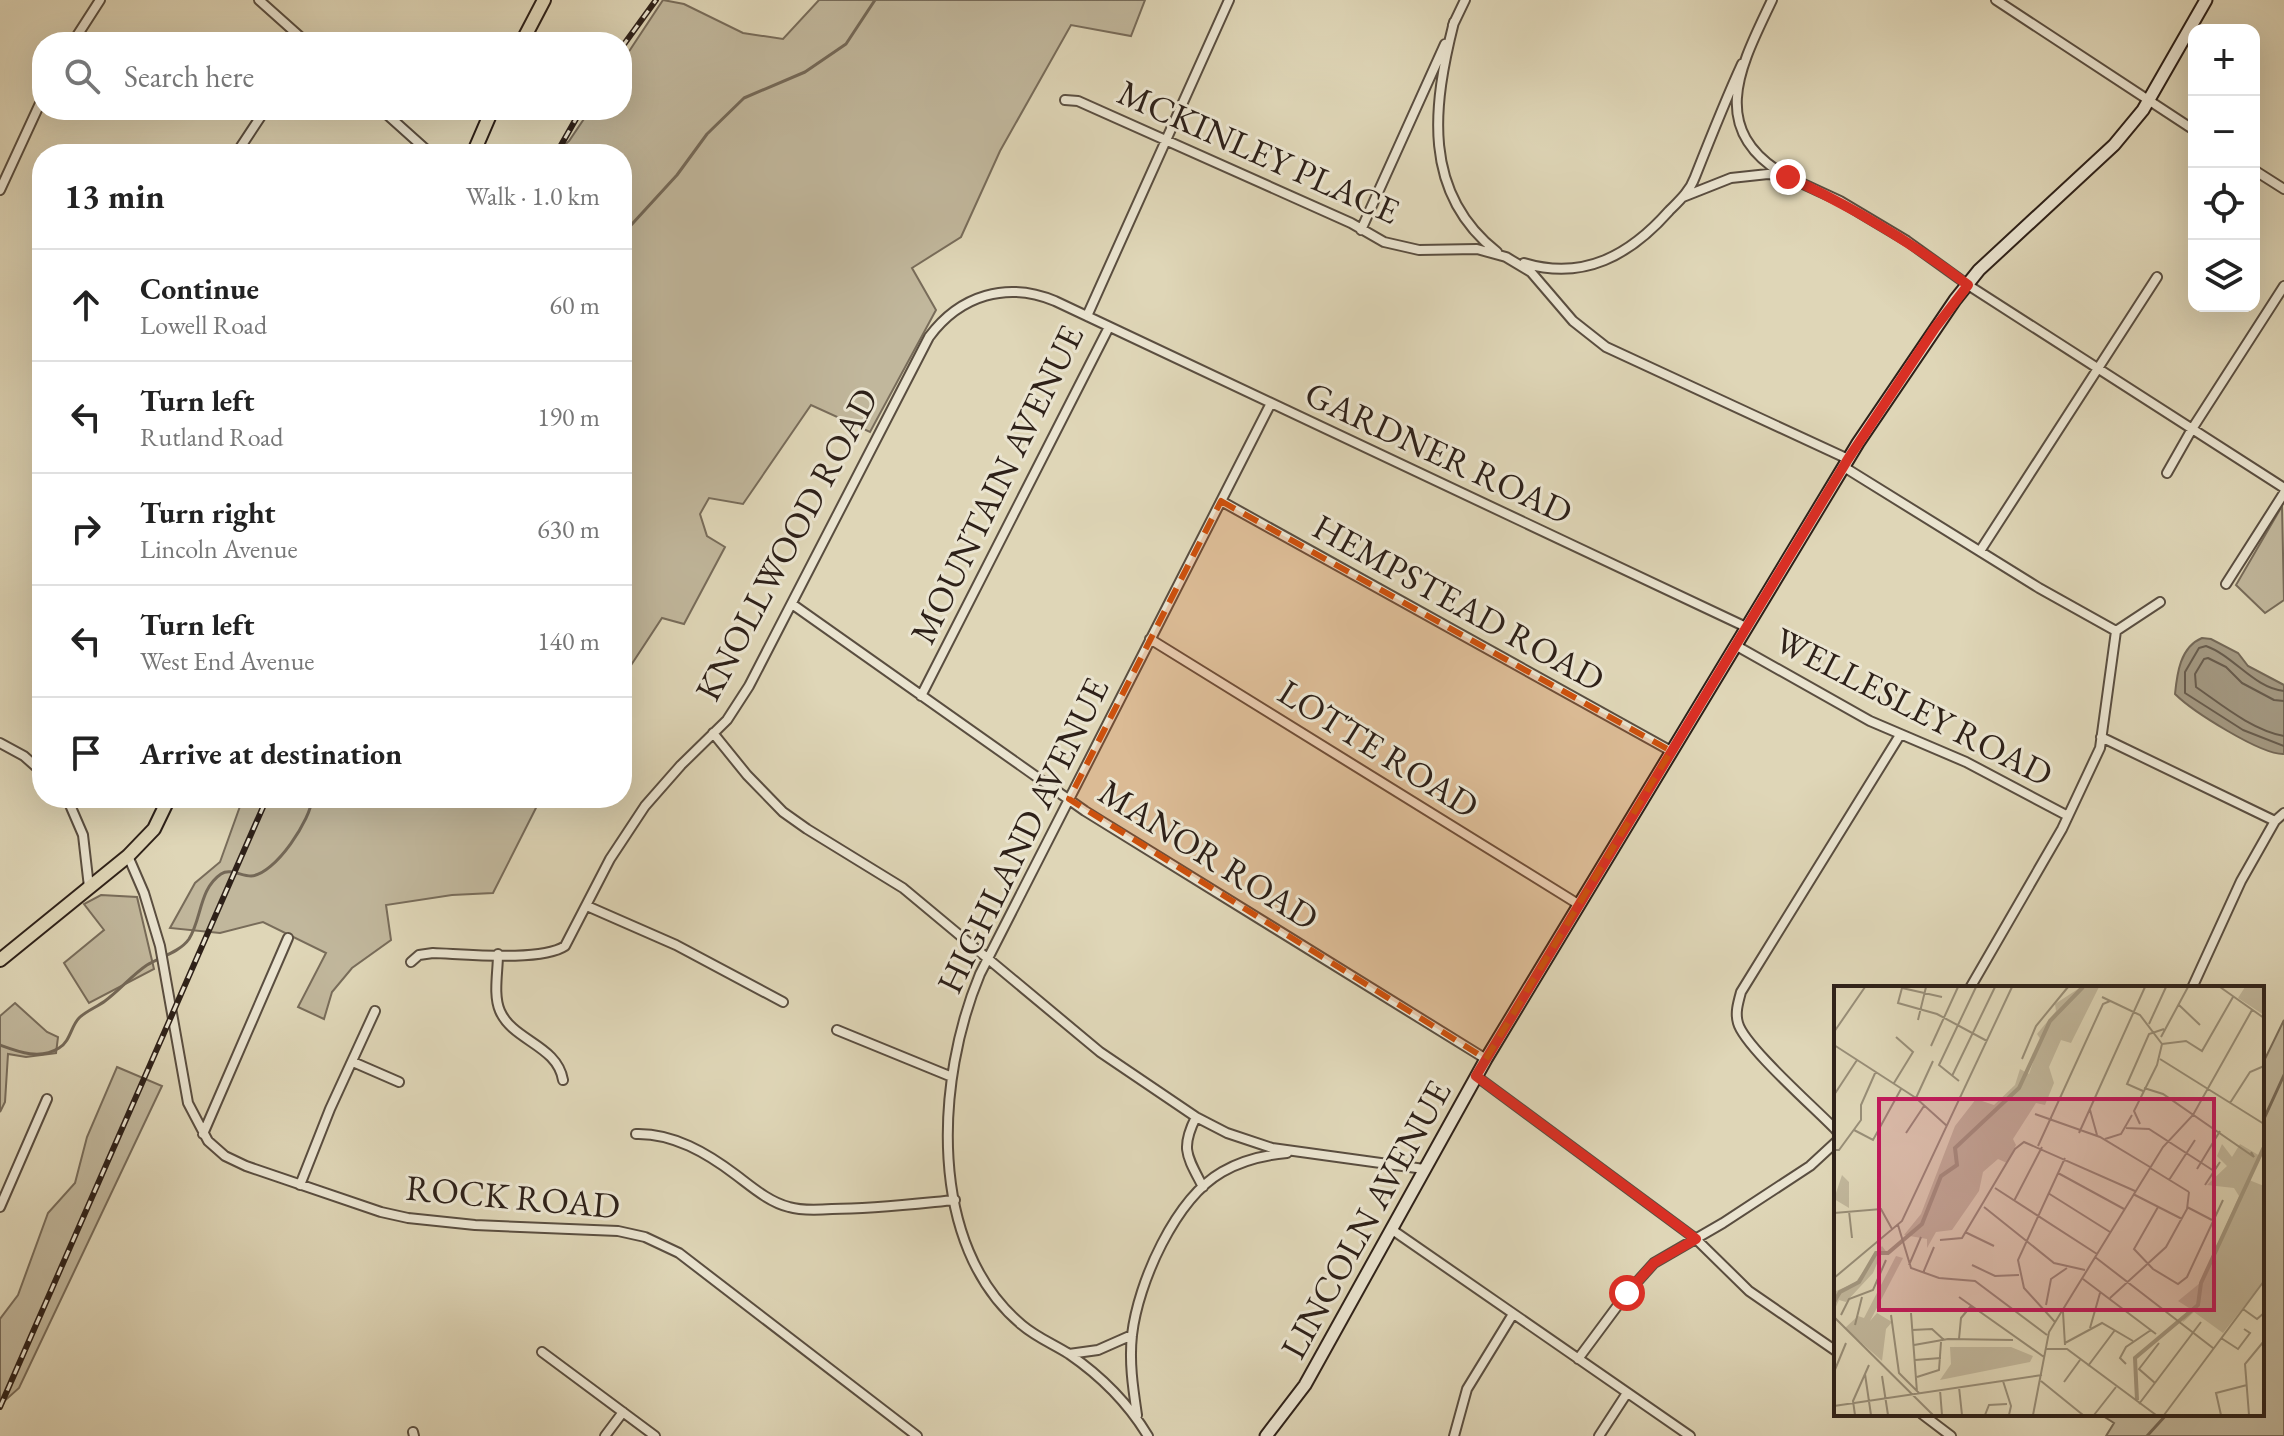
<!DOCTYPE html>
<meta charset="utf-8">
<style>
body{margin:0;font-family:"EB Garamond",serif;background:#f6f6f6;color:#222}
.controls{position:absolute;right:24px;top:24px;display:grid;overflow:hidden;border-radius:16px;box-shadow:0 8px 32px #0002}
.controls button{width:72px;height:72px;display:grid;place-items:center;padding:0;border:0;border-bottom:2px solid #e0e0e0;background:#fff;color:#222;font:40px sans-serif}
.stop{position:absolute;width:24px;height:24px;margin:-18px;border:6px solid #d93025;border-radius:50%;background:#fff}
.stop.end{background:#d93025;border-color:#fff;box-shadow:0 2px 8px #0008}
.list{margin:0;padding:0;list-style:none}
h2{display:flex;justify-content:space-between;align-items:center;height:104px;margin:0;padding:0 32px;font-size:34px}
h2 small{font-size:26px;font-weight:400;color:#767676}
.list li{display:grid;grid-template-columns:52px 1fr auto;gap:24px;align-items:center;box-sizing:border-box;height:112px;padding:0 32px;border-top:2px solid #e0e0e0}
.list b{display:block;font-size:30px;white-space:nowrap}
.list p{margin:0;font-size:26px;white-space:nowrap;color:#767676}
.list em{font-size:26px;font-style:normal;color:#767676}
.icon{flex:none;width:44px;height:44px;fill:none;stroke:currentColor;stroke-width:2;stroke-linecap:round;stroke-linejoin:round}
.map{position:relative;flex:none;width:2284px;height:1436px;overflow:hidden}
.search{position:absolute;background:#fff;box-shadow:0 8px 32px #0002;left:32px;top:32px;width:600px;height:88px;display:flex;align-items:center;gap:20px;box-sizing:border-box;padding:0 28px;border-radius:32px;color:#767676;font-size:30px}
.panel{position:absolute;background:#fff;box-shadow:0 8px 32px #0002;left:32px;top:144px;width:600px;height:664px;border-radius:32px}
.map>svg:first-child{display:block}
.green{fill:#c1b79c;stroke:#786c5a;stroke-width:2}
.water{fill:#a39881;stroke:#746857;stroke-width:2}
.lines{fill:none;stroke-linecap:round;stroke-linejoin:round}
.shore{stroke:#685c4d;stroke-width:2}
.stream{stroke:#746857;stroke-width:3}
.minor-casing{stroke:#5a4e40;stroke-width:12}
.secondary-casing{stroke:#2e2119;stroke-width:15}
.primary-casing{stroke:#2e2119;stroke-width:16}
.minor{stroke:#eae4d0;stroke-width:8}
.secondary{stroke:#eae4d0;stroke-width:11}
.primary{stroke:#dfd6b7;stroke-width:12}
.rail-casing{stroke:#2e2119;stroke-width:6}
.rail{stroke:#eae4d0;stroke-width:3;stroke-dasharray:9;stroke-linecap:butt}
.route{stroke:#d93025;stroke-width:10}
.marked{fill:#cc510e;fill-opacity:0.2;stroke:#cc510e;stroke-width:6;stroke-dasharray:16 10;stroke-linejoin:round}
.labels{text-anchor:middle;stroke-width:6;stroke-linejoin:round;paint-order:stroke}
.street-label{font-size:36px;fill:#2e2119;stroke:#eae4d0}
.inset-river{fill:none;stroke:#a39881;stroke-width:4}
.inset-road{fill:none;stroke:#988e78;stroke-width:2}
.view{fill:#c2185b;fill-opacity:0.15;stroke:#c2185b;stroke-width:4}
.inset-edge{fill:none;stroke:#2e2119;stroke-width:4}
</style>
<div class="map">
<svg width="2284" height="1436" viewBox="0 0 2284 1436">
<rect width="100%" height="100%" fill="#dfd6b7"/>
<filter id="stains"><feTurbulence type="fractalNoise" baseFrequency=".0025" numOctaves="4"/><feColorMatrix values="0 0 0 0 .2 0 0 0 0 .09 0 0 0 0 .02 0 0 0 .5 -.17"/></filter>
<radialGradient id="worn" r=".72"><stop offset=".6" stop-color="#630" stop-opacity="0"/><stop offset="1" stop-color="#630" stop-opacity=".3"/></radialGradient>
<path class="green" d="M663 0 684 4 743 33 783 39 819 0H1145L1131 36 1071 25 1000 151 961 237 912 268 936 310 870 432 811 405 743 504 709 498 700 514 707 536 725 547 684 624 662 618 622 679V154H554L569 141 590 110H622V62Z
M2282 506 2284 600 2265 613 2236 585Z
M243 798H541L493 893 452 895 386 905 391 940 352 968 332 992 324 1019 298 1007 326 953 263 922 220 933 170 928 195 883 220 862Z
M101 895 137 897 154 969 89 1003 64 963 104 930 84 904Z
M15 1003 47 1032 58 1037 56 1053 26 1057 8 1054 5 1102 0 1112V1016Z
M2284 1020V1436H2106L2114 1423 2100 1414H2262V1065Z
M117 1067 162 1086 19 1388 0 1405V1319L18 1295 48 1213 75 1183 87 1137Z"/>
<path class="water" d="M2202 638 2211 639 2238 653 2248 666 2284 685V754C2261 755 2192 711 2175 694 2177 674 2180 647 2202 638Z"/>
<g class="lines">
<path class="shore" d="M2284 691C2254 688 2234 656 2206 646L2199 648 2185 672V693L2243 730 2284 746
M2284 701 2274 700 2242 683 2226 667 2208 658 2204 659 2195 674 2196 687C2222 705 2252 730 2284 736"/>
<path class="stream" d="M622 235 677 175 707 134 744 98 805 72 846 44 875 0
M0 1045C19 1052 40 1060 59 1048 70 1042 71 1026 79 1018 86 1011 97 1007 105 1001 120 990 132 975 147 965 160 957 180 952 189 939 202 918 199 889 221 874 230 868 241 876 251 876 275 875 312 818 312 798
M2262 1123 2284 1075
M2147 1436 2167 1414"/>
<defs>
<path id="minor" d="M259 0 306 42
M1772 0C1743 62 1705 127 1783 174
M1996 0 2194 130
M1454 22C1433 105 1421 192 1497 252
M1453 25 1465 0
M73 42 100 0
M1065 100 1078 101 1351 223 1384 242 1419 250 1477 249 1506 257 1531 272 1573 321 1606 347 1848 459
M382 110 431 154
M236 154 265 110
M2254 170 2284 189
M0 190 42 99
M1683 197 1731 178 1768 174 1788 177 1840 201 1907 241 1968 285 2284 488
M1361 230 1445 44
M1524 263C1584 281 1630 255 1669 211 1679 201 1690 191 1695 177 1710 139 1725 101 1742 64
M1087 316 1229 0
M1844 467 2039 588 2116 631
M2167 473 2192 429 2284 286
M1221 501 1671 751
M1980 551 2157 277
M2226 584 2284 493
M792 604 1085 811 1486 1059
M2116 631 2160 602
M1150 639 1578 904
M1735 645 1870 721 1966 762 2068 816
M921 696 1109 327
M713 733 747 775 783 812 807 829 903 888 1100 1052 1196 1117 1227 1133 1272 1148 1424 1169
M2101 737 2275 821
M0 743 24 756 42 772
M67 798 83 835 89 887
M128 856 144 893 160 946 188 1103 208 1141 225 1156 246 1166 381 1212 408 1218 475 1225 618 1231 645 1237 679 1253 917 1436
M587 906 676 945 783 1002
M498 954C498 972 493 995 500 1011 513 1041 557 1045 563 1080
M411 962 419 955 433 953C464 954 541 962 565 946L610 859 645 806 681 765 727 720 749 686 929 337C960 295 1007 281 1055 301L1746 627
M1970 988 2062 829 2100 748 2116 631
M2192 988 2241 881 2275 821 2284 813
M837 1030 952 1077
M353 1062 399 1082
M1476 1076 1696 1239 1749 1291 1836 1351
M1196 1117C1180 1149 1187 1156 1203 1187
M1836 1130C1816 1109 1744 1046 1738 1023 1735 1013 1738 1003 1741 992L1900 735
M203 1134 288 938
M636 1134C673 1133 707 1153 736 1175 752 1187 769 1202 789 1207 802 1211 818 1210 832 1209 873 1209 914 1204 955 1200
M300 1185 330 1109 375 1011
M0 1207 47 1099
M1391 1229 1690 1436
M542 1352 655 1436
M1069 1354 1098 1350 1132 1335
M1578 1359 1627 1293 1654 1263 1723 1223 1810 1166 1836 1142
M1922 1414 1951 1436
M1137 1415C1133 1388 1129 1362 1132 1335 1138 1283 1175 1199 1222 1172 1241 1161 1265 1155 1287 1153
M413 1432 414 1436
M605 1436 623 1412
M1148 1436C1128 1403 1101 1376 1069 1354 1053 1344 1036 1337 1022 1325 926 1245 936 1079 980 974L1271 403
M1454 1436 1467 1389 1513 1314
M1599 1436 1627 1393"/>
<path id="secondary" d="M1266 1436 1305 1385 1486 1059 1858 443 1955 300 1979 270 2114 145 2143 110 2206 0"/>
<path id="primary" d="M522 42 544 0
M473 154 492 110
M0 960 128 856 154 829 169 798"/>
</defs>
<use href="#minor" class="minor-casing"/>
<use href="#secondary" class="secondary-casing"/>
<use href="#primary" class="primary-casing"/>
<use href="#minor" class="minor"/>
<use href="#secondary" class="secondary"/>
<use href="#primary" class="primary"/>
<defs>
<path id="rail" d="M622 47 656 0
M556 154 581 110
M0 1407 267 798"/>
</defs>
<use href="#rail" class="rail-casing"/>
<use href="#rail" class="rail"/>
</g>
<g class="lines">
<path class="route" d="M1627 1293 1654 1263 1696 1239 1476 1076 1848 459 1935 328 1968 285C1911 242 1853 207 1788 177"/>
</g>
<path class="marked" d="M1221 501 1671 751 1486 1059 1069 799Z"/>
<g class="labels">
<g class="street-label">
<text transform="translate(1259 151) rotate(24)" y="13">MCKINLEY PLACE</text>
<text transform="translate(1439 452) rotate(25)" y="13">GARDNER ROAD</text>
<text transform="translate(996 484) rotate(-64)" y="13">MOUNTAIN AVENUE</text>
<text transform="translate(786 544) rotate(-62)" y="13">KNOLLWOOD ROAD</text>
<text transform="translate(1459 602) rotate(29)" y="13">HEMPSTEAD ROAD</text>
<text transform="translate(1914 706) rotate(27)" y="13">WELLESLEY ROAD</text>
<text transform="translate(1379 748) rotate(32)" y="13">LOTTE ROAD</text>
<text transform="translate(1022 835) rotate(-64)" y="13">HIGHLAND AVENUE</text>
<text transform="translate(1209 854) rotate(32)" y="13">MANOR ROAD</text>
<text transform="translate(513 1196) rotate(5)" y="13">ROCK ROAD</text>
<text transform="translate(1365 1219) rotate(-61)" y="13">LINCOLN AVENUE</text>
</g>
</g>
<g transform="translate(1834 986)">
<rect width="430" height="430" fill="#dfd6b7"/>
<path d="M247 1H265L237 57 227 54 215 81 220 97 211 119 202 117 179 153 182 159 173 177 164 173 149 186 145 205 118 244 102 246 93 262V253L70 249 87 228 121 140 142 113 160 119 181 99 186 83 195 88 207 54 203 48 222 25 221 18ZM411 1H430V29L404 12ZM388 158 398 171 406 158 426 170 415 194 430 200V295L389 347 360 326 348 337 355 322 344 315 366 297 405 210 400 202 373 199 393 180 383 170ZM8 189 15 196V222L0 213ZM48 260 54 268H47L39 287 12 316 5 314 0 325 2 305 21 297ZM62 270 69 272 36 335 43 327 58 336 52 343 48 375 84 407 11 342 24 330 30 332ZM116 361H177L199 370 196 376 106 394 117 378Z" fill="#c1b79c"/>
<path class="inset-river" d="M0 316 6 306 25 296 42 267H54L88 238 107 190 123 179 121 162 185 102 216 35 249 1M303 414 301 372 364 319 367 297 430 161"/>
<path class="inset-road" d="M386 1 430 32M108 11 68 2 64 17 103 28 153 55M268 11 306 29 328 58M345 19 366 39M84 34 92 1M315 38 332 1M0 46 31 1M327 51 354 1M328 58 352 55 368 65 399 11M0 59 82 112 113 140M97 60 124 1M188 73 202 40 234 1M326 73 430 138M118 90 161 1M125 95 105 79 142 1M60 97 79 66 62 51M310 102 329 108 420 171 417 166M309 105 293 98 315 48 330 43M0 109 23 74M82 112 99 75M396 117 416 86 430 80M256 124 263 149M201 128 266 151 316 181M306 138 300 125 323 79 328 58M292 142 315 143 380 185M20 144 39 154 67 103M72 147 90 120M245 147 311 1M271 153 287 148 298 129M204 160 269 18 276 15M0 164H5L27 134V119L42 85M316 182 355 206M363 183 386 145M224 187 290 223M335 194 361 154M371 199 386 176M161 202 263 268M214 207 276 246M299 208 348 233M180 215 208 161M150 221 220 277 251 284M324 221 300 263 319 283 344 298 353 291 389 214M353 221 378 234M15 225 18 252M0 227 47 223 58 243M64 239 77 282 105 292 141 295 213 349M131 246 160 260M106 254 128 252 181 163 190 156 301 205M261 271 379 362M75 279 87 251M138 279 161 290 185 289M89 287 100 261M0 292 68 235 178 1M249 293 322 348M125 311 210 371M276 312 332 261 353 223 355 206M212 319 217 293 233 282M409 323 423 333 430 327M229 326 231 359M77 327 83 406M7 329 15 313 39 304 52 274M57 329 65 387 85 407M0 331 99 429M221 336 190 302 184 274 231 172M21 339 28 311M256 342 266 307M78 344 98 343 110 354M387 352 404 363 416 347 410 343M125 353 127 332 137 320M231 357 268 337 299 355M80 359 114 353 179 354M211 363H233L322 429M81 374 107 372M292 378 286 372 292 361 317 344M254 380 281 344M0 386 12 357M31 388 37 429M48 390 54 429M83 391 105 384 107 356M169 395 177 420 175 429M207 395 249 429M230 396 246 374M321 397 305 383 325 357M125 401 128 429M106 404 108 429M305 418 367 336M0 420 208 389M21 429 19 415 35 379M151 429 155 419 173 418M199 429 215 346 329 161 359 129 418 24M260 429 282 401M330 429 430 295M387 429 382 407 413 399M415 429 411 378 430 355"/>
<path class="view" d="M45 113H380V324H45Z"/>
<rect width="430" height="430" class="inset-edge"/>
</g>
<rect width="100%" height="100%" filter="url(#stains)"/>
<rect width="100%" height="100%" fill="url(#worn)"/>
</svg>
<div class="controls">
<button>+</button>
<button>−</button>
<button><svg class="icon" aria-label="locate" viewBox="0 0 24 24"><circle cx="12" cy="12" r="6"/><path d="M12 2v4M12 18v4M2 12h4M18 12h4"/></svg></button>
<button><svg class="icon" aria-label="layers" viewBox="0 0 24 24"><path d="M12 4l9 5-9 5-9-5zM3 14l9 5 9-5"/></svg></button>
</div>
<div class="stop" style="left:1627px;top:1293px"></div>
<div class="stop end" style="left:1788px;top:177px"></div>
<div class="search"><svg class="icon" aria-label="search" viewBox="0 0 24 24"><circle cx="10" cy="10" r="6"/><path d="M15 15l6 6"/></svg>Search here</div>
<section class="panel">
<h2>13 min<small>Walk · 1.0 km</small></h2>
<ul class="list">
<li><svg class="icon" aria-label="ahead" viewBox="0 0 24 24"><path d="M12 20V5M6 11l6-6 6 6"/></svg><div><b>Continue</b><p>Lowell Road</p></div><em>60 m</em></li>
<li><svg class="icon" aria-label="left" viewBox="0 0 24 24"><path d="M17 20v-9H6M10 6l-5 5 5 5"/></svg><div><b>Turn left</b><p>Rutland Road</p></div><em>190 m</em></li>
<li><svg class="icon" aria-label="right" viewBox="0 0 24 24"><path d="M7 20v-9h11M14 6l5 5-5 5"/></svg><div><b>Turn right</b><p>Lincoln Avenue</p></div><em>630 m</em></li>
<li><svg class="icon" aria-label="left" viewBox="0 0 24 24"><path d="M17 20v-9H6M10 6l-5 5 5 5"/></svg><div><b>Turn left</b><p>West End Avenue</p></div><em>140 m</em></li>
<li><svg class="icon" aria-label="arrive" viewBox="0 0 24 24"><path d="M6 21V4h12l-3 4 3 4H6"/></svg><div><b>Arrive at destination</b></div></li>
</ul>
</section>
</div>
